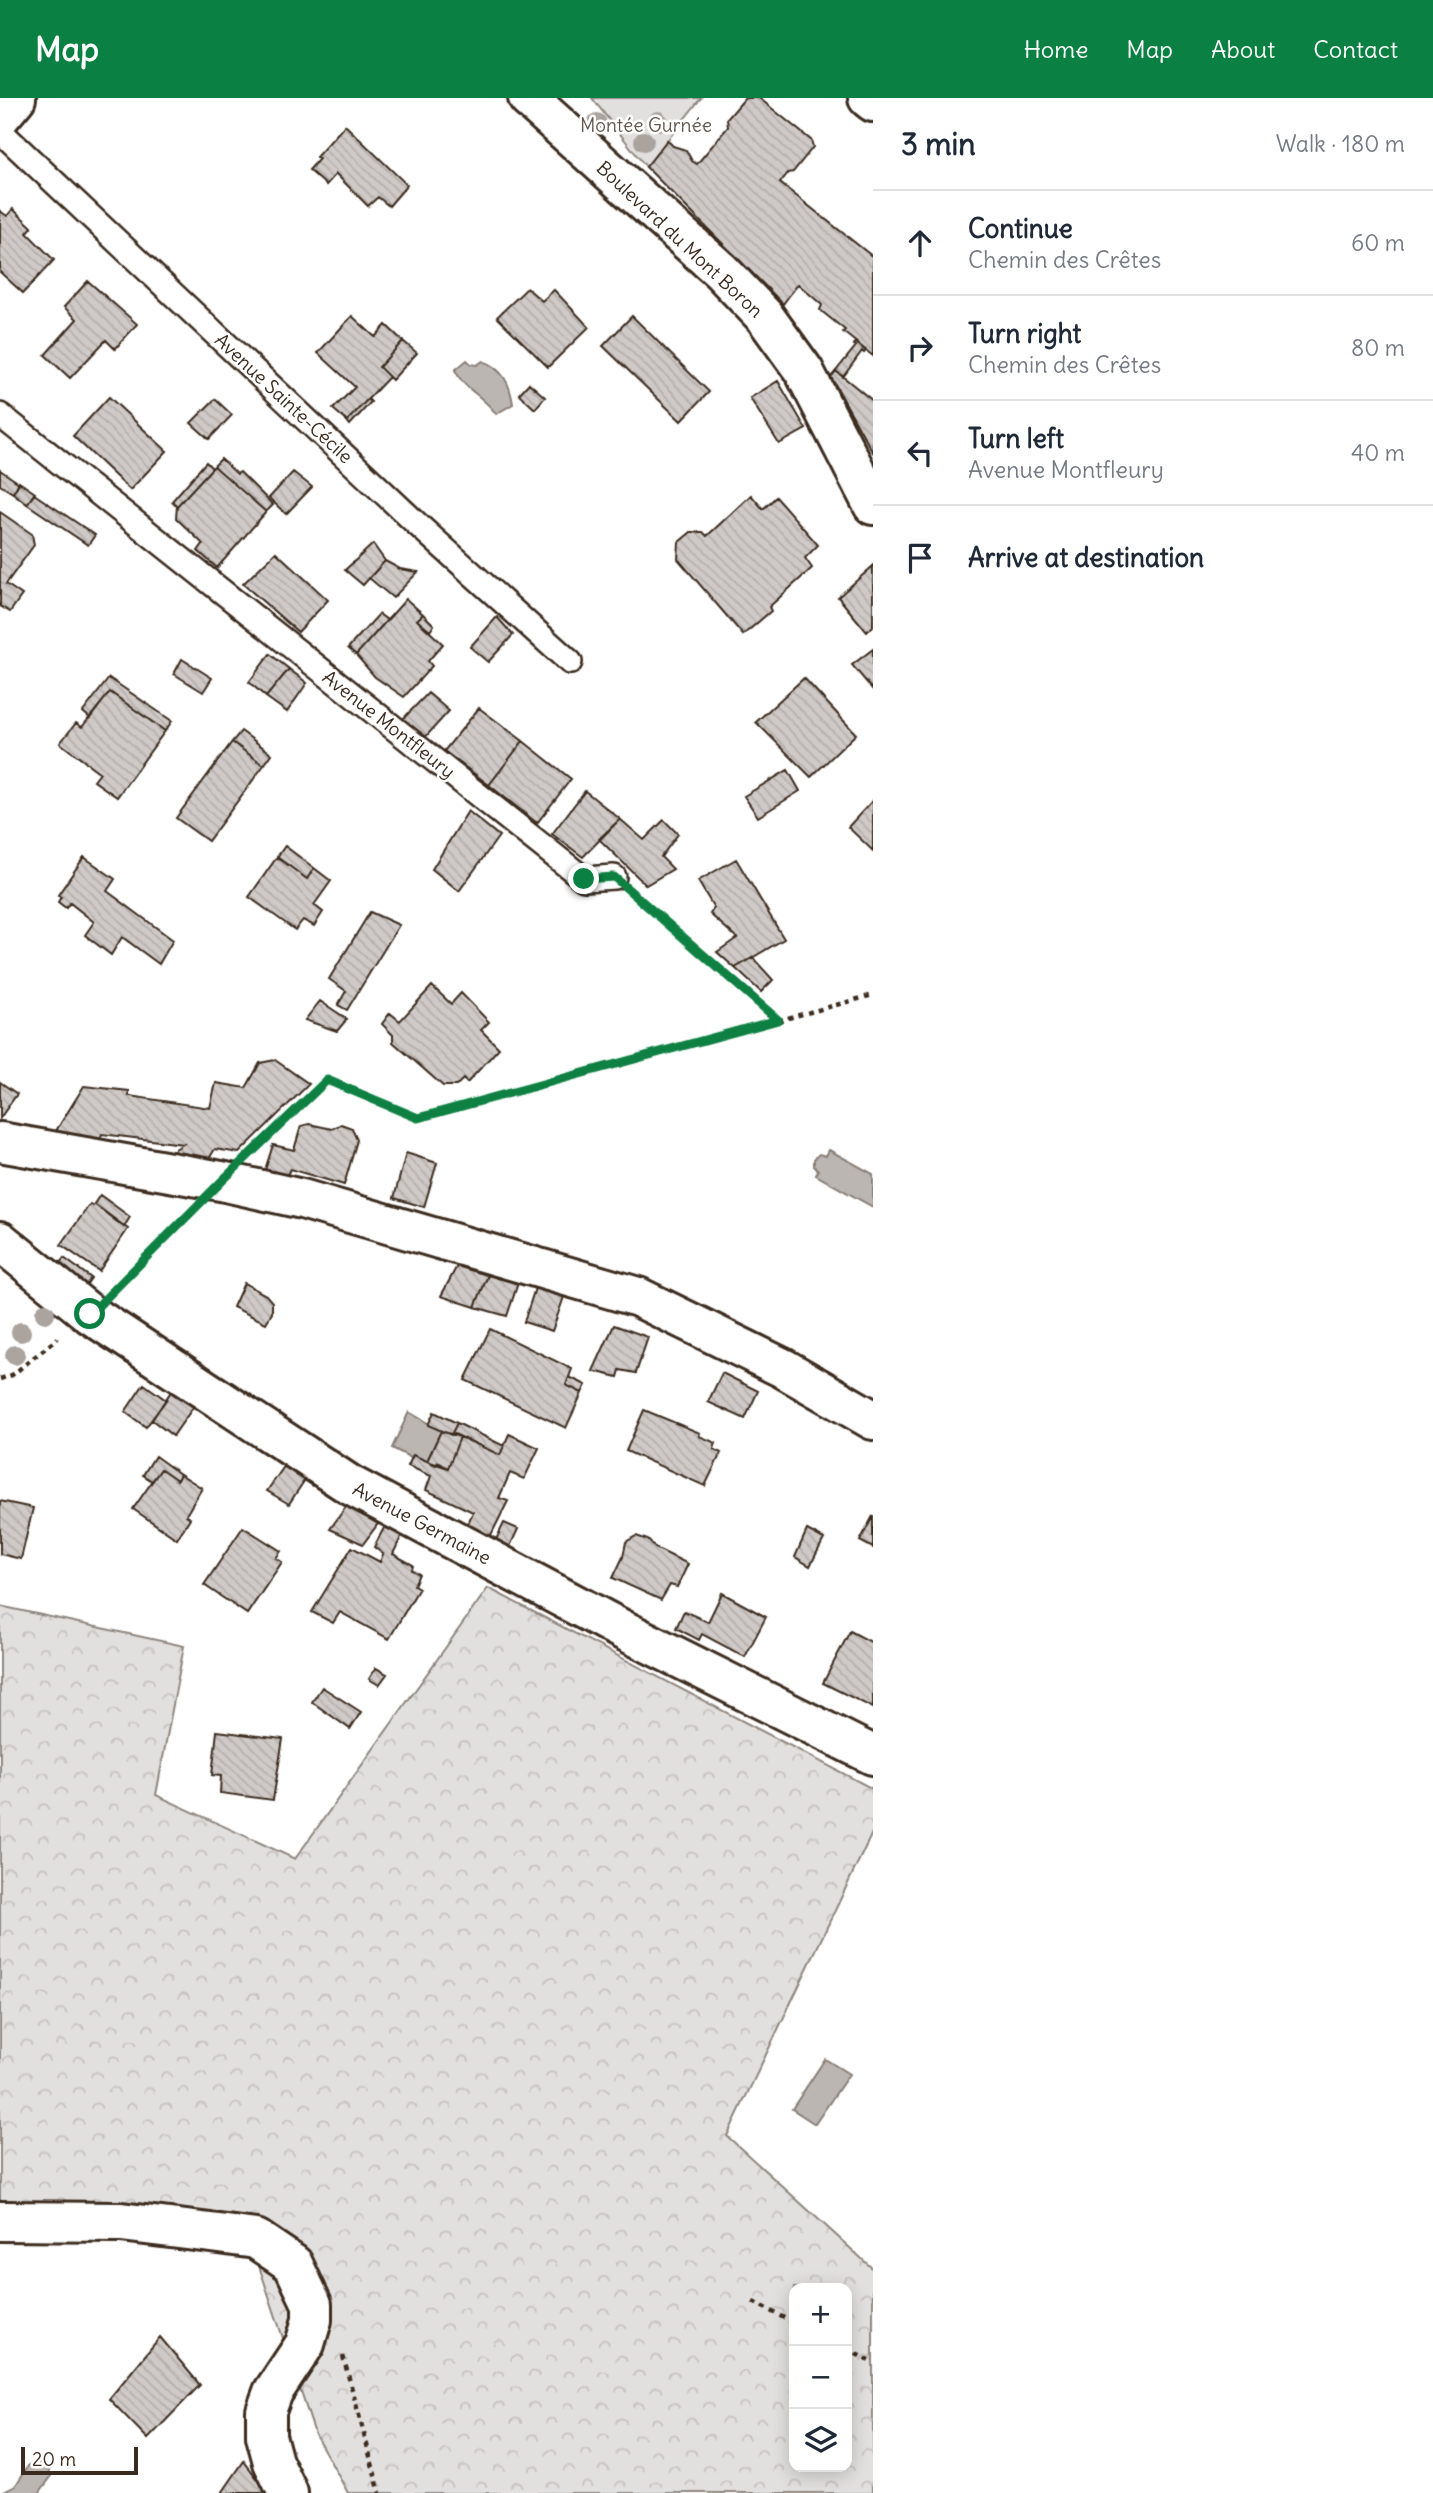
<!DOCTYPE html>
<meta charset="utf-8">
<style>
body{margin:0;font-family:Delius,sans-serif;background:#f6f6f7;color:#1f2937}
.controls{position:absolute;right:21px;bottom:21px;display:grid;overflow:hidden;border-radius:14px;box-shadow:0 4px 18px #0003}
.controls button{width:63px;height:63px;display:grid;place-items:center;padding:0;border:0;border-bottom:2px solid #e0e1e3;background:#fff;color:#1f2937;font:35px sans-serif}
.scale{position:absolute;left:21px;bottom:18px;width:117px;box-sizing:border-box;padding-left:7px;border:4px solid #3b2a1e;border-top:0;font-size:19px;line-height:24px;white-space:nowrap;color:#3b2a1e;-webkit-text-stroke:5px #fff;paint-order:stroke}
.stop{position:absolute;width:21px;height:21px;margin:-16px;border:5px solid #0b8043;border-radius:50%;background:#fff}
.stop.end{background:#0b8043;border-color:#fff;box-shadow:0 2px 7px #0008}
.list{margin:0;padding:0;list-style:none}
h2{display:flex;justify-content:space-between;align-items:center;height:91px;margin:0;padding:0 28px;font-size:30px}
h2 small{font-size:23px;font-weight:400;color:#747a83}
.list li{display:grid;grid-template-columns:46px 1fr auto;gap:21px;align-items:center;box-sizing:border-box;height:105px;padding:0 28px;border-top:2px solid #e0e1e3}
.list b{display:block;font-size:26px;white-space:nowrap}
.list p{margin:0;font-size:23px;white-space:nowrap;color:#747a83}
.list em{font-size:23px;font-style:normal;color:#747a83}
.icon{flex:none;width:38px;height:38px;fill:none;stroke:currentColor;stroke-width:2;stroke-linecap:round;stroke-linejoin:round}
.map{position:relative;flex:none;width:873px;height:2395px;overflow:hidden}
header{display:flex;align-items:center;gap:42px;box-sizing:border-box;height:98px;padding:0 35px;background:#0b8043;color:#fff}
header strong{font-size:33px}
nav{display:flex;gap:38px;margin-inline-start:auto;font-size:24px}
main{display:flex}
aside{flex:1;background:#fff}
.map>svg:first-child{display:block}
.forest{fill:url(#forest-crowns);stroke:#8e857e;stroke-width:2;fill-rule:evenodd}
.garden{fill:#e2e0de;stroke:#8e857e;stroke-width:2}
.water{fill:#bcb6b3;stroke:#887e77;stroke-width:2}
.building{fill:url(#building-back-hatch);stroke:#3b2a1e;stroke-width:2}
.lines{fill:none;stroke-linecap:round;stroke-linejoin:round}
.service-casing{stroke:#3b2a1e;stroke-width:28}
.minor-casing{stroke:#3b2a1e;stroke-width:44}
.tertiary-casing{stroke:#3b2a1e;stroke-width:44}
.secondary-casing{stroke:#3b2a1e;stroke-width:44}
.path{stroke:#3b2a1e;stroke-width:4.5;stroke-dasharray:5 5;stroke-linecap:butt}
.service{stroke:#fff;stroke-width:23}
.minor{stroke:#fff;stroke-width:38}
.tertiary{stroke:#fff;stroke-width:38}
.secondary{stroke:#fff;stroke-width:38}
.tree{fill:#aaa39e}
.route{stroke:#0b8043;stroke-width:9}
.labels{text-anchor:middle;stroke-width:5;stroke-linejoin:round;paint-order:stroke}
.park-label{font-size:19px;fill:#65584e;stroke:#fff}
.street-label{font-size:19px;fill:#3b2a1e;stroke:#fff}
</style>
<header>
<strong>Map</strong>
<nav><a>Home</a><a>Map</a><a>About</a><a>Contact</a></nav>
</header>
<main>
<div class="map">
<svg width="873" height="2395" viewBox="0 0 873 2395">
<defs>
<pattern id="forest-crowns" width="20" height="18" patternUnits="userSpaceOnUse" patternTransform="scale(1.75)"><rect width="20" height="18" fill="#e2e0de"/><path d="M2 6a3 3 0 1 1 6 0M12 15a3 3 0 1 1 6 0" fill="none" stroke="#c3c0be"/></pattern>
<pattern id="building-back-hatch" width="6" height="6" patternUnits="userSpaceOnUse" patternTransform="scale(1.75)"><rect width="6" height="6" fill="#cfcac7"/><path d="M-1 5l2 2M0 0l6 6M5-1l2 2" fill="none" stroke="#b3aeaa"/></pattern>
</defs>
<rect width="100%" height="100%" fill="#fff"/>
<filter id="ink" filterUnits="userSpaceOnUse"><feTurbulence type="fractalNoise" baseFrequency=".0143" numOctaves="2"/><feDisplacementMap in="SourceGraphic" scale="14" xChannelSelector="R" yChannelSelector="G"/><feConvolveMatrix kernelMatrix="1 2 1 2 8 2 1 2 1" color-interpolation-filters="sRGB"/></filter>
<g filter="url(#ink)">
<path class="forest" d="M488 1490 873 1691V1733L727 2038 873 2171V2395H348L315 2336 256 2159 0 2131V1508L184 1548 156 1697 295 1761ZM794 2190H847V2369H794Z"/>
<path class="garden" d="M592 0H701L646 69Z"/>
<path class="water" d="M467 262 471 266 477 267 483 263C503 272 510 285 513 306L496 316C484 298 464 292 455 272Z
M829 1052 873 1076V1109L816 1077 818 1072 814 1068V1061L819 1056 826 1058Z
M409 1314 441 1333 427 1363 413 1357 411 1360 392 1350Z
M825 1961 849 1976 815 2026 792 2011Z
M35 2364 43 2365 49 2371 51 2379 39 2395H0L16 2387 28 2368Z"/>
<path class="building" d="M745 0H759L811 42 813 49 793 74 788 75 780 85 873 159V258L843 234 845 232 820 212 822 207 798 186 783 206 646 69 667 42 673 48 686 52 692 63 697 66 728 29 727 21Z
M345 27 407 87 389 108 378 99 368 108 336 76 326 87 309 72 319 61 316 59Z
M13 111 32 129 27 135 54 162 23 195 0 174V113L7 118Z
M88 183 137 226 115 251 106 242 70 280 45 257 77 221 64 209Z
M527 190 542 203 554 192 589 229 548 269 497 219Z
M352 218 375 239 386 227 403 243 379 269 389 279 347 323 333 311 355 289 318 255Z
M632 218 709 294 681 323 603 248Z
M403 243 417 255 392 282 379 269Z
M855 244 866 253 864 255 862 253 843 279 836 273 856 248 854 247Z
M836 273 873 303V355L831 279Z
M778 283 806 331 779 346 750 300Z
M529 285 545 299 535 311 519 296Z
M109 299 167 353 130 392 73 338Z
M215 301 232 317 209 341 191 325Z
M368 301 371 304 350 327 347 323Z
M221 361 237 376 240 374 273 407 266 414 214 368Z
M206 364 212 370 177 408 172 403Z
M214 368 266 414 217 470 198 453 203 446 176 420 177 408Z
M0 372 19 385 13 395 0 387Z
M293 374 312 389 286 416 269 400Z
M19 384 35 395 27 406 13 395Z
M34 396 95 437 88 447 27 406Z
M751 397 763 411 776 399 818 447 805 460 812 470 769 509 771 513 743 537 678 461 679 444 691 434H703L707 438Z
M0 414 32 436 34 447 6 486 22 497 10 514 0 508Z
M373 446 385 463 363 487 345 472Z
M276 454 328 502 298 534 243 486Z
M385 463 400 471 418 474 393 500 369 480Z
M873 468V528L867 534 838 499Z
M406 501 423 516 417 522 443 546 428 563 432 568 404 599 375 579 356 557Z
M379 516 387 522 356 557 348 550Z
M423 516 434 527 430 533 417 522Z
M497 519 513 537 488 564 470 549Z
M873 551V592L852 567Z
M270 556 289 571 266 599 249 584Z
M182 561 212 580 203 594 174 576Z
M289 571 307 585 287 614 266 599Z
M109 580 172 623 165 633 110 594 90 620 83 614Z
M804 580 856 636 811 679 756 624Z
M110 594 165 633 117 699 94 683 100 675 60 645 76 625 82 629Z
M428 595 449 613 421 644 398 626Z
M479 610 523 643 489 687 444 653Z
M241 633 272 656 264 667 232 644Z
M523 643 571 681 537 725 489 687Z
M232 644 264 667 208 743 176 720Z
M788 672 800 693 758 719 744 698Z
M585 693 620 721 583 759 552 736Z
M873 702V753L848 729Z
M468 713 499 738 459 793 432 771Z
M620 721 644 742 664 722 678 736 661 759 673 771 646 787 599 741Z
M285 748 314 770 307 781 277 759Z
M84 759 115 781 107 793 173 842 159 866 122 839 111 857 85 837 94 824 70 805 66 810 58 804 61 799 58 797Z
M277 759 307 781 314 770 331 783 314 807 323 814 314 828 303 822 295 832 249 799Z
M736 761 784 841 735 870 717 854 737 840 710 816 714 810 698 783Z
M370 814 399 827 347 912 338 907 346 893 329 881Z
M753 860 773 882 761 894 735 870Z
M432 888 451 906 461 895 489 924 481 932 499 950 467 985 463 981 456 988H443L393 944V937L382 926 390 915 400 923Z
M320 903 347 921 337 933 305 922Z
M275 962 309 986 239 1055 215 1051 205 1067 173 1063 175 1051 183 1046 102 1036 96 1051 49 1044 84 988 129 993V998L210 1010 216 985 246 990 260 965Z
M0 984 17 996 0 1020Z
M309 1026 332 1031 341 1026 352 1030 357 1042 344 1087 290 1071 285 1081 264 1075 273 1047 294 1052 301 1028Z
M406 1055 437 1065 424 1109 394 1100Z
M100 1097 130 1119 124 1129 94 1106Z
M90 1106 93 1108 94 1106 128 1131 99 1173 61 1147Z
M64 1160 91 1180 84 1190 56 1170Z
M457 1168 488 1177 475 1209 441 1198Z
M488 1177 518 1185 507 1218 475 1209Z
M244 1185 266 1197 272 1204V1215L266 1225 233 1209Z
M535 1190 564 1199 552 1233 524 1224Z
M614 1227 648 1239 636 1275 620 1272 618 1279 593 1273Z
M490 1231 572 1271 566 1287 582 1295 566 1330 465 1282Z
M722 1275 758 1293 745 1321 708 1304Z
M569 1279 586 1287 582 1295 566 1287Z
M144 1286 166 1302 146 1329 125 1314Z
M172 1292 194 1308 173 1338 152 1322Z
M644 1312 700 1335 699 1338 716 1345 714 1351 721 1355 705 1388 626 1353Z
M434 1314 457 1325 451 1337 428 1327Z
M457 1325 504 1348 500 1357 452 1335Z
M441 1333 460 1339 448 1370 427 1363Z
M509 1336 539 1350 524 1381 510 1375 499 1400 508 1403 487 1445 464 1434 473 1414 426 1392 431 1378 408 1368 413 1357 436 1367 438 1364 448 1370 460 1339 500 1357Z
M155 1358 180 1376 177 1382 161 1371 152 1383 143 1377Z
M285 1367 306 1380 289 1406 267 1393Z
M161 1371 177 1382 180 1376 202 1390 186 1417 190 1420 177 1441 133 1411Z
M0 1403 33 1410 21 1461 0 1456Z
M348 1406 380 1423 363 1446 330 1431Z
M873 1418V1450L860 1443Z
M504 1425 518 1431 507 1455 493 1448Z
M386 1426 403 1435 393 1456 413 1467 412 1472 419 1476 414 1487 419 1490 389 1541 340 1514 333 1525 312 1514 352 1449 380 1464 383 1456 374 1449Z
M243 1429 281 1453 276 1460 282 1464 247 1516 204 1487Z
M807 1432 824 1441 810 1468 795 1459Z
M636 1438 648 1442 655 1450 688 1466 677 1489 670 1487 661 1502 613 1480 623 1459 626 1444Z
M722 1495 766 1519 745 1559 702 1536 699 1542 676 1530 684 1513 708 1524Z
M850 1533 873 1545V1610L823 1585Z
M376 1570 387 1576 379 1587 369 1581Z
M322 1589 361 1614 350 1631 312 1604Z
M217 1633 283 1641 273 1702 220 1695 221 1678 212 1677Z
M160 2239 200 2287 148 2341 109 2301Z
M244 2363 268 2395H222Z"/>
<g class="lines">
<defs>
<path id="service" d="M0 33 417 426 570 564
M0 317 584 781 614 779"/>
<path id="minor" d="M0 19 16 0
M0 1044 221 1083 302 1101 638 1199 783 1270 873 1322
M0 1143 90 1216 350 1387 623 1532 873 1657
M0 2123 121 2124 219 2136 256 2141 293 2166 312 2206V2222L305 2246 273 2294 266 2313V2338L273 2364 288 2395"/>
<path id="tertiary" d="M528 0 721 173 765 219 804 273 873 407"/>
<path id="secondary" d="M868 0 873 4"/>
</defs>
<use href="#service" class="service-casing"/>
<use href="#minor" class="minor-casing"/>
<use href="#tertiary" class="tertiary-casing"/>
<use href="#secondary" class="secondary-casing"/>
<path class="path" d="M636 798 777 922
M256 1050 327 982 418 1020 873 897
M117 1188 187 1117
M0 1281 12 1277 58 1240
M753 2204 794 2225
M847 2251 873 2265
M343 2258 380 2395"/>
<use href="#service" class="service"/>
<use href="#minor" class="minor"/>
<use href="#tertiary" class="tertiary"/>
<use href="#secondary" class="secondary"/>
</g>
<g class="tree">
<circle cx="658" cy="23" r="10"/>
<circle cx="597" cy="25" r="10"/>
<circle cx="644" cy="43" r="10"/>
<circle cx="45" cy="1215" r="10"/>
<circle cx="21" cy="1234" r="10"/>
<circle cx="15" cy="1257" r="10"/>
</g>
</g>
<g class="lines" filter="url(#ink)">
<path class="route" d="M90 1216 222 1083 327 982 418 1020 778 922 614 779 584 781"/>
</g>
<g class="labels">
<g class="park-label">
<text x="646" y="34">Montée Gurnée</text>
</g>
<g class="street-label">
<text transform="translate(680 141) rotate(43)" y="7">Boulevard du Mont Boron</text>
<text transform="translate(284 300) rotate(43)" y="7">Avenue Sainte-Cécile</text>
<text transform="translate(389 626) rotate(38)" y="7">Avenue Montfleury</text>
<text transform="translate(422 1425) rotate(28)" y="7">Avenue Germaine</text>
</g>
</g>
</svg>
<div class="controls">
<button>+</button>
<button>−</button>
<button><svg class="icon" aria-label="layers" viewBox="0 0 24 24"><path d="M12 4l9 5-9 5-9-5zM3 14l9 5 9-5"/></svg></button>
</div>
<div class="scale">20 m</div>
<div class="stop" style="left:90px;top:1216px"></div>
<div class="stop end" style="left:584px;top:781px"></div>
</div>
<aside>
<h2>3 min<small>Walk · 180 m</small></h2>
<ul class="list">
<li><svg class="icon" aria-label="ahead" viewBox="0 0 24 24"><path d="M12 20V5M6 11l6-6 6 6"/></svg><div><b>Continue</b><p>Chemin des Crêtes</p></div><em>60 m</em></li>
<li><svg class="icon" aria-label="right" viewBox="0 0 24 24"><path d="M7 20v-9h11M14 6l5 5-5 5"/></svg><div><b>Turn right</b><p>Chemin des Crêtes</p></div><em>80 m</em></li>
<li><svg class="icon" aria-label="left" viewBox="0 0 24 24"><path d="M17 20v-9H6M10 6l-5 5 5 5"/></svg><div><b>Turn left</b><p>Avenue Montfleury</p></div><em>40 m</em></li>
<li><svg class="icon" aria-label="arrive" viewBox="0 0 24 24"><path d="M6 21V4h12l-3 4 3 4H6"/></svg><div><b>Arrive at destination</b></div></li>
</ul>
</aside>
</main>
